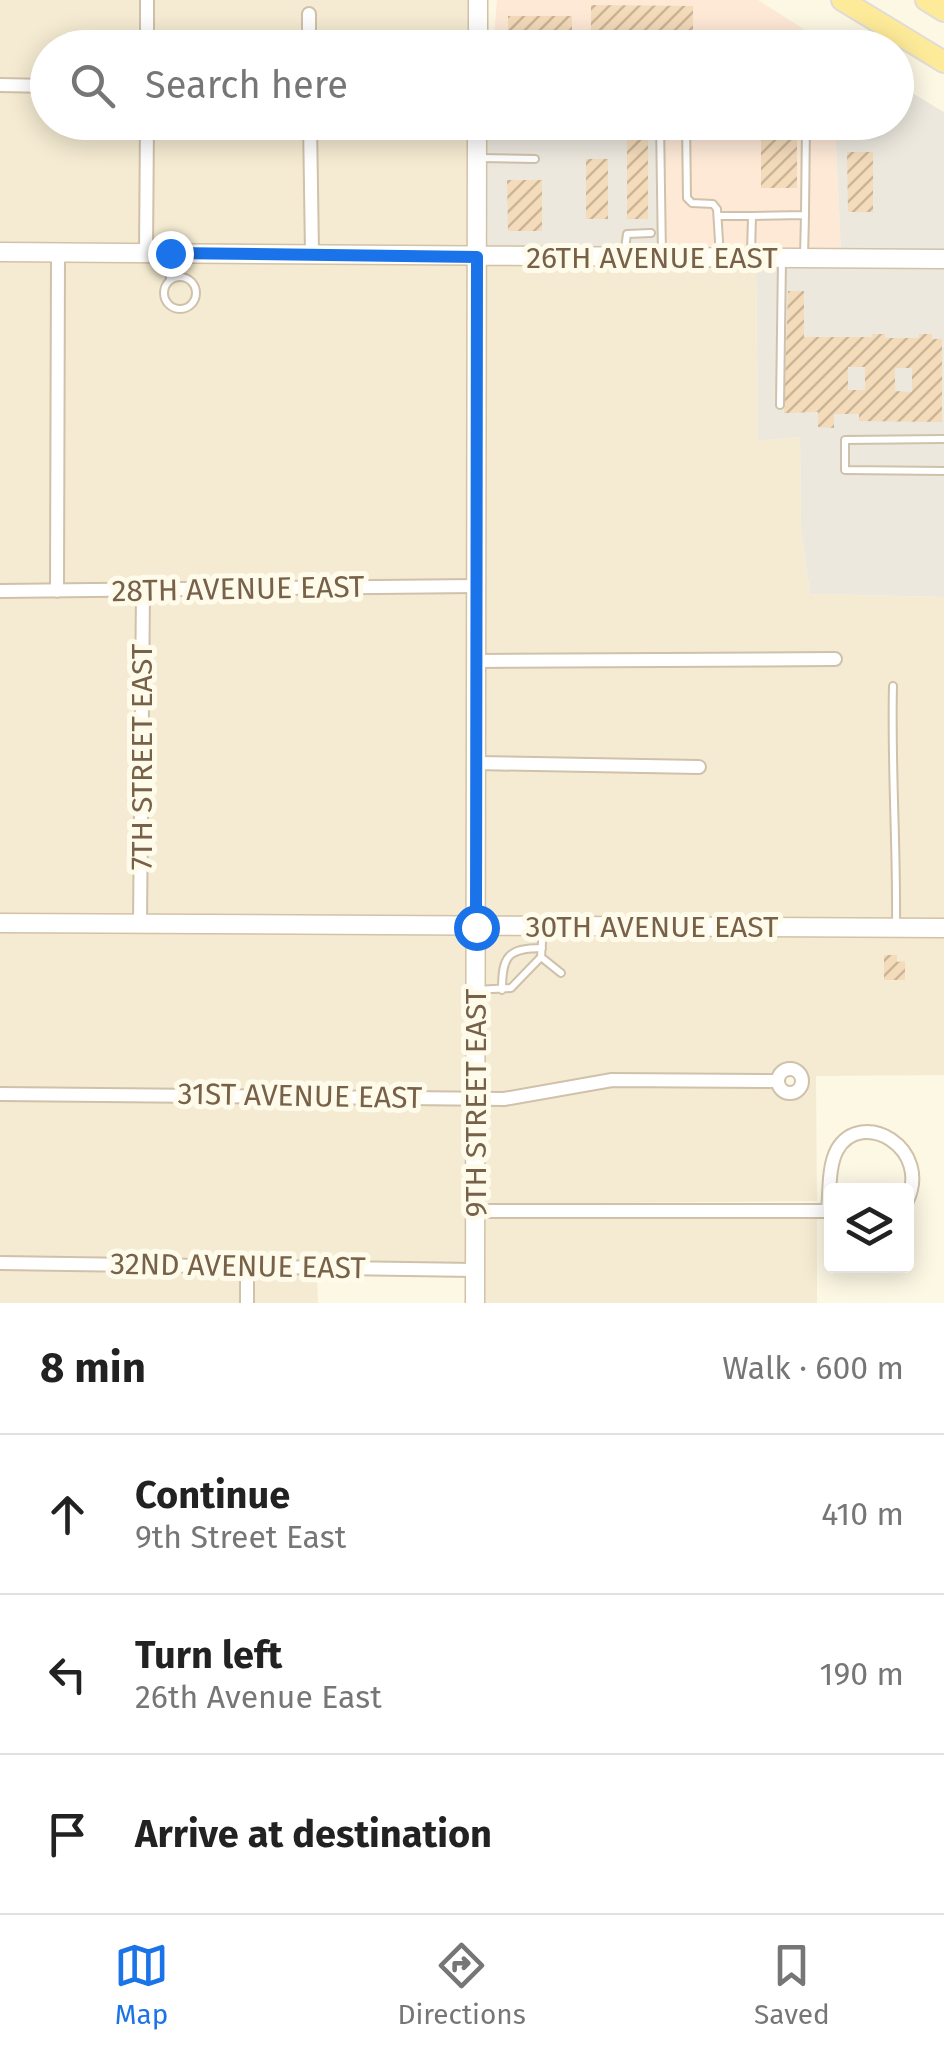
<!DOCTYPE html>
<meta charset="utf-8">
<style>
body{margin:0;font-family:"Fira Sans",sans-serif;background:#f2f2f2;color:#222}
.controls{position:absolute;right:30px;bottom:30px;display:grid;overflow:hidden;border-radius:10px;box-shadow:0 5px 25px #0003}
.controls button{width:90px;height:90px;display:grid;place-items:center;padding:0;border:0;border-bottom:2px solid #e0e0e0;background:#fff;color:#222;font:50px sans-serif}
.stop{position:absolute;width:30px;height:30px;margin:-22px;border:8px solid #1a73e8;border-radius:50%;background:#fff}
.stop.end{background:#1a73e8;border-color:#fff;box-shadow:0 2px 10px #0008}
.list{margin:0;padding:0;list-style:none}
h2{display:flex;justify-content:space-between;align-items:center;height:130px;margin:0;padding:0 40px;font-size:42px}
h2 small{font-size:32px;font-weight:400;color:#767676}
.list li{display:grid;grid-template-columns:65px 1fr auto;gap:30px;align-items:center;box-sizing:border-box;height:160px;padding:0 40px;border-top:2px solid #e0e0e0}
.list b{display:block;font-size:38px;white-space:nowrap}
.list p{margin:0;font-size:32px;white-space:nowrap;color:#767676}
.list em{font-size:32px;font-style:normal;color:#767676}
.icon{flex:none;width:55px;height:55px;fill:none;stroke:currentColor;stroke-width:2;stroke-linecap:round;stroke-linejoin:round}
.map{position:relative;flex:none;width:944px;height:1303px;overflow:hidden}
.search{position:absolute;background:#fff;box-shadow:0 5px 25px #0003;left:30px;right:30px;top:30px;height:110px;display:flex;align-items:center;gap:25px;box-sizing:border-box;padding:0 35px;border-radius:55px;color:#767676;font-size:38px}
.sheet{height:610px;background:#fff}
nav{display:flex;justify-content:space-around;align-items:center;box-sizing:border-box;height:140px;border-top:2px solid #e0e0e0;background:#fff;font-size:28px;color:#767676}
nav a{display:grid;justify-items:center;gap:5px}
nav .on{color:#1a73e8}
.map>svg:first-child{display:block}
.residential{fill:#f5ebd2}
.commercial{fill:#fee9d7}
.industrial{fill:#ece8de}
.building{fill:url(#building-hatch);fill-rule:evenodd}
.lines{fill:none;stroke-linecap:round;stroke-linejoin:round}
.lane-casing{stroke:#cfc1aa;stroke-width:10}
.street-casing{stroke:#cfc1aa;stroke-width:16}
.secondary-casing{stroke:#d2c2a6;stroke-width:21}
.primary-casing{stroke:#e1dcd7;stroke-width:24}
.lane{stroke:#fff;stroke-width:6}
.street{stroke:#fff;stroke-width:12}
.secondary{stroke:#fff;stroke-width:18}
.primary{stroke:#feeb99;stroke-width:20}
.route{stroke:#1a73e8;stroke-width:12}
.labels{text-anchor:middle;stroke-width:10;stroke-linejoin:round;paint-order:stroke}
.street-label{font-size:30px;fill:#776148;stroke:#fffbeb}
</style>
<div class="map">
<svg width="944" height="1303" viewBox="0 0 944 1303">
<defs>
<pattern id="building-hatch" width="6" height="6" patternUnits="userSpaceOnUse" patternTransform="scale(2.5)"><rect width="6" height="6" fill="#f4dbba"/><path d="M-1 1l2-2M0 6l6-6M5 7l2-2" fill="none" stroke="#cab599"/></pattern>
</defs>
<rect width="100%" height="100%" fill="#fdf8e4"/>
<path class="residential" d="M0 0H141V47L48 48 47 79H0Z
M153 0H472V47H315V8H304V47L152 48Z
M0 92H47L48 122 141 123 140 247 0 245Z
M153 123H305L306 246 152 247Z
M316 123H472L471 250 317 246Z
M0 258 52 259 51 585H0Z
M63 259 471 263 470 579 62 585Z
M483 263 756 265 758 441 800 437 801 529 810 594 944 597V921L482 920 481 770 704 773 705 761 481 757V667L840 665V654H481Z
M470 592V920L146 918 149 596Z
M137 596 135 918 0 917V597Z
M0 929 470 933V1092L0 1087Z
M482 933 944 934V1075L816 1076 817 1201 481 1204V1105L612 1086 774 1087 781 1097 792 1099 804 1092 808 1080 803 1068 791 1063 780 1066 774 1074H611L504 1092H481Z
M0 1100 470 1105V1263L0 1256Z
M817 1214V1303H481V1217Z
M0 1269 241 1272V1303H0Z
M253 1272 317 1273 318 1303H253Z"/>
<path class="commercial" d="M497 0H758L832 47 667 48 666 39 571 40 570 47 493 48Z
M666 123H835L841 252 665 251Z"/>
<path class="industrial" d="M667 39V47H570V40Z
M897 84 944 112V252H841L835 123 896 122Z
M483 123H666L665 251 483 250Z
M756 265H944V597L810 594 801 529 800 437 758 441Z"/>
<path class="building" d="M591 5 693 6V32L591 31Z
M508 16H572V31H508Z
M627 122H648V219H627Z
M761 133H797V188H761Z
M847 152H873V212H848Z
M586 159H608V219H586Z
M507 180H542V231H508Z
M788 291H804V337H872V334H885V338H919V334H932V339H942V422L859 421V414H834V428L818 427V412L784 413ZM848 367H865V390H848ZM895 368H912V392L895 391Z
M884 955H897V962L905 961V980H884Z"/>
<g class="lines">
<defs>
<path id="lane" d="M660 122 662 256
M686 122 687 198 692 203 713 204 717 209 720 257
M479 158 535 159
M805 215 806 122
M719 216H752
M751 253 752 216 805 215 804 257
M170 255V280
M624 256 627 234 651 233
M164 293a16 16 0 1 1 32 0a16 16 0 1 1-32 0Z
M780 405 782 259
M944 439 845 440V470L944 471
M893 686C891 766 897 846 896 926
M541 957 561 973
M477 990 511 988 541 957 543 927
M502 990C502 957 507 948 542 948"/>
<path id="street" d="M309 14V48
M147 48V0
M0 85 48 86
M310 122 312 253
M146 253 147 122
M0 591 476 586
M57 591 58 253
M475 661 835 659
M475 763 699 767
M140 924 143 590
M778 1081a12 12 0 1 1 24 0a12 12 0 1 1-24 0Z
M0 1094 504 1099 612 1080 778 1081
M475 1211H828L832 1215
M828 1211C830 1192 828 1167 837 1150 861 1107 934 1148 906 1203
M0 1263 475 1270
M247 1303V1266"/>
<path id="secondary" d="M478 48V0
M0 252 944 259
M0 923 944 928
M475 1303 477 122"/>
<path id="primary" d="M842 0 944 62
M926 0 944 11"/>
</defs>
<use href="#lane" class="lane-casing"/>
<use href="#street" class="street-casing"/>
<use href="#secondary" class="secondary-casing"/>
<use href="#primary" class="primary-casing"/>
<use href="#lane" class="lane"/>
<use href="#street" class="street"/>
<use href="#secondary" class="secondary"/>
<use href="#primary" class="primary"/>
</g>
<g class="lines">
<path class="route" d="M170 253 477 257 476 927"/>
</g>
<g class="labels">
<g class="street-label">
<text x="652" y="268">26TH AVENUE EAST</text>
<text transform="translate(238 589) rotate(-1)" y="10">28TH AVENUE EAST</text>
<text transform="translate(142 757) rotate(-90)" y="10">7TH STREET EAST</text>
<text x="652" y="937">30TH AVENUE EAST</text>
<text transform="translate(300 1096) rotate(1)" y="10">31ST AVENUE EAST</text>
<text transform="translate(476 1103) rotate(-90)" y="10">9TH STREET EAST</text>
<text transform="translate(238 1266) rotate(1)" y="10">32ND AVENUE EAST</text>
</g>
</g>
</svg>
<div class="controls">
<button><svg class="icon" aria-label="layers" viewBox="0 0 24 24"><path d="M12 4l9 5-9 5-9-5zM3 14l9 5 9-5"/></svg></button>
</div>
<div class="stop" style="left:476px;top:927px"></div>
<div class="stop end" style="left:170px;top:253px"></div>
<div class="search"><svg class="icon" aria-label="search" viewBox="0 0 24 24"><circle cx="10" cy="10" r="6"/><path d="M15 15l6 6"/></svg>Search here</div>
</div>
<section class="sheet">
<h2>8 min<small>Walk · 600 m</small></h2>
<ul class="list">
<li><svg class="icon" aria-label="ahead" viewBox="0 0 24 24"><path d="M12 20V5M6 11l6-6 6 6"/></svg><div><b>Continue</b><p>9th Street East</p></div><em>410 m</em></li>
<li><svg class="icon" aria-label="left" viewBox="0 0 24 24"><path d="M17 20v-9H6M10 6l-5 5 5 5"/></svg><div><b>Turn left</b><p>26th Avenue East</p></div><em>190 m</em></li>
<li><svg class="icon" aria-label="arrive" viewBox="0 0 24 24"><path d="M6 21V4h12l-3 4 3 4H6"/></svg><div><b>Arrive at destination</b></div></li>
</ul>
</section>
<nav>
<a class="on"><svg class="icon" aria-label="map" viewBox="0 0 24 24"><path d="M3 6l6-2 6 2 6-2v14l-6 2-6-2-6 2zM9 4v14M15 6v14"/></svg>Map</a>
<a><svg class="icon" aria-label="directions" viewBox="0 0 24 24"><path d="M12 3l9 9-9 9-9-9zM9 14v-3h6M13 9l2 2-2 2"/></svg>Directions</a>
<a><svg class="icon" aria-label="saved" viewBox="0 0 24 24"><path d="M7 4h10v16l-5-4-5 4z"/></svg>Saved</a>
</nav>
